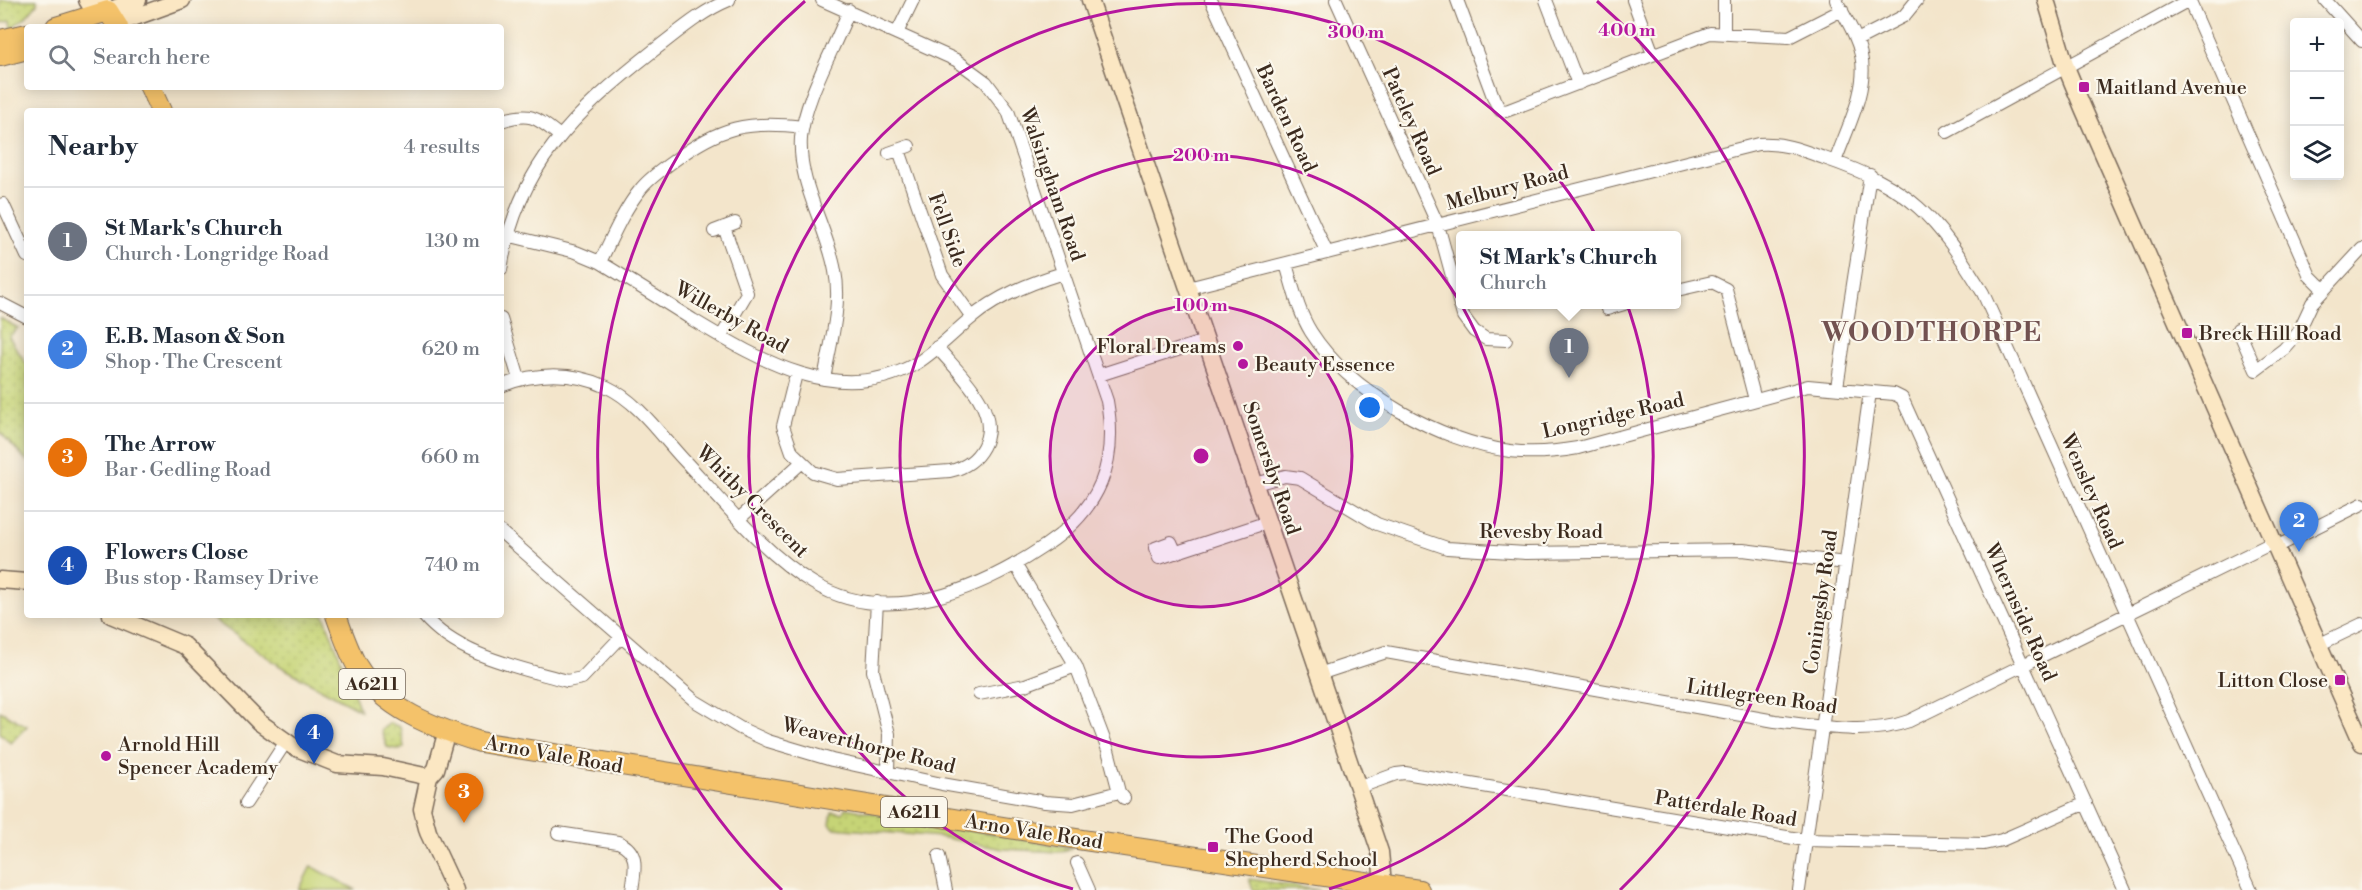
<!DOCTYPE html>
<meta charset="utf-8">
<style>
body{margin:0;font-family:"Libre Bodoni",serif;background:#f6f6f7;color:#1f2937}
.controls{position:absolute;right:18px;top:18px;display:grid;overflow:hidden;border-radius:6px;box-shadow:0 3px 15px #0003}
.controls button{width:54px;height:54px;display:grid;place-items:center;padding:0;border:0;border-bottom:2px solid #e0e1e3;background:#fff;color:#1f2937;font:30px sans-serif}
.you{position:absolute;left:1370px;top:408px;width:21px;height:21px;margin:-15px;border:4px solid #fff;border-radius:50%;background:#1a73e8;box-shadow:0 0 0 9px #1a73e833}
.badge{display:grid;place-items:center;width:39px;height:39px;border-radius:50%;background:#1a73e8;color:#fff;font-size:20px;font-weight:700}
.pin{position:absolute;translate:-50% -50px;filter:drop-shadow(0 2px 3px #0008)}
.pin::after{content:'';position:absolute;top:32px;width:21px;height:18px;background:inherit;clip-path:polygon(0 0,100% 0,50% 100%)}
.popup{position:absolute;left:1456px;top:231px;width:225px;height:78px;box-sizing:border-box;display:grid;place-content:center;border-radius:6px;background:#fff;filter:drop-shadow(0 2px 4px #0005);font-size:20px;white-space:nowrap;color:#747a83}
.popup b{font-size:22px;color:#1f2937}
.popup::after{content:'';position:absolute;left:50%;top:100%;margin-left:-12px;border:12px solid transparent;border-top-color:#fff}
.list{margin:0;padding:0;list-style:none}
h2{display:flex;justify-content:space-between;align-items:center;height:78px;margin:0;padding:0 24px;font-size:26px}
h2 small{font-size:20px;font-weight:400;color:#747a83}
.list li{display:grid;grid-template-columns:39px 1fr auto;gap:18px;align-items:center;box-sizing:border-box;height:108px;padding:0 24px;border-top:2px solid #e0e1e3}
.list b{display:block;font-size:22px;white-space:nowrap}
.list p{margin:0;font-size:20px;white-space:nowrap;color:#747a83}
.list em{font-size:20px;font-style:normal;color:#747a83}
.icon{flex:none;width:33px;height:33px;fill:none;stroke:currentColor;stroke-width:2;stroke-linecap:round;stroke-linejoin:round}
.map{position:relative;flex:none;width:2362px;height:890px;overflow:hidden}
.search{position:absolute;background:#fff;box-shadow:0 3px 15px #0003;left:24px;top:24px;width:480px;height:66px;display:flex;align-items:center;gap:15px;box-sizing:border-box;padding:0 21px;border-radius:6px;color:#747a83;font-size:22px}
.panel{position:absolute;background:#fff;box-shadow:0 3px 15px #0003;left:24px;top:108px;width:480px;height:510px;border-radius:6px}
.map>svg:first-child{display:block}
.grass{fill:url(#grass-dots);stroke:#807f4a;stroke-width:1.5}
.pitch{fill:#c6d476;stroke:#807f4a;stroke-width:1.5}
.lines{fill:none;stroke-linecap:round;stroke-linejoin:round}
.street-casing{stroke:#7b6b5b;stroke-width:14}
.secondary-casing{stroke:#7b6b5b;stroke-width:19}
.primary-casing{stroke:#7b6b5b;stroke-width:22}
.street{stroke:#fff;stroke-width:12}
.secondary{stroke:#fbe7c3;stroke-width:16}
.primary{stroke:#f4c26a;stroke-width:20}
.ring{fill:none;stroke:#b5179e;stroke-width:3}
.poi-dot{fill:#b5179e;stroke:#fbf7ec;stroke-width:2}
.labels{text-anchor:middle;stroke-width:4.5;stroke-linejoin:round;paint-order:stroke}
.shield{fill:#fbf7ec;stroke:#75685c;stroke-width:1.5}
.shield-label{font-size:18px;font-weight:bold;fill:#3b2a1e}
.poi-label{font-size:20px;fill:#3b2a1e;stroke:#fbf7ec;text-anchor:start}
.street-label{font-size:20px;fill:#3b2a1e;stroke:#fbf7ec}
.district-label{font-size:26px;font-weight:bold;letter-spacing:1.5px;fill:#725251;stroke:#fbf7ec}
.centre{fill:#b5179e;stroke:#fbf7ec;stroke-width:3}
.ring-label{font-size:18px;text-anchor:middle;font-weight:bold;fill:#b5179e;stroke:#fbf7ec;stroke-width:4.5;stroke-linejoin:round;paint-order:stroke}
</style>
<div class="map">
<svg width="2362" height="890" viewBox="0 0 2362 890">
<defs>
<pattern id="grass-dots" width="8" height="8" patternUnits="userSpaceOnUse" patternTransform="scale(1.5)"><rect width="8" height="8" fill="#c6d476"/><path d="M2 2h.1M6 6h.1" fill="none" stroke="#abb666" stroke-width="1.8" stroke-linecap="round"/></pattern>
</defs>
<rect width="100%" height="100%" fill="#fbf7ec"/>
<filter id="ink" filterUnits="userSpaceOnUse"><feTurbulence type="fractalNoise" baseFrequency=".0167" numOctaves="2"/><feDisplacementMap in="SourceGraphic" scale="12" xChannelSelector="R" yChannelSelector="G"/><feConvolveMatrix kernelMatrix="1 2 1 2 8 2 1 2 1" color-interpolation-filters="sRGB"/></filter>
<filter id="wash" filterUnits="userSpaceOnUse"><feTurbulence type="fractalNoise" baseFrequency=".008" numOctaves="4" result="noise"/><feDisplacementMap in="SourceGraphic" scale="24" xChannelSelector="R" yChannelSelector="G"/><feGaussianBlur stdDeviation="1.35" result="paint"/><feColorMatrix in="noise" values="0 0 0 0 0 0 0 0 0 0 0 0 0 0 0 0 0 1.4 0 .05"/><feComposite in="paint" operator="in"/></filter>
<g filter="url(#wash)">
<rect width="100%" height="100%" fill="#f3e5cb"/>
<path class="grass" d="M0 0H37V4L25 18 11 28 10 21 0 23Z
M0 318 18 328 9 337 27 365V461L0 432Z
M207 615H324L360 710 280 666Z
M0 711 27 726 11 743 0 733Z
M390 723 400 727 404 747 400 750 387 747 381 730Z
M845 808 1073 848 1059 852 1003 849 940 837 834 828 830 824 832 812 843 813Z
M1249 879 1319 890H1253Z"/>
<path class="pitch" d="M311 866 356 890H299Z"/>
</g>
<g filter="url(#ink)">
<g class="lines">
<defs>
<path id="street" d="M1211 0 1327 253
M1336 0 1438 225 1463 316 1474 331 1486 339 1506 340
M1457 0 1494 99 1500 110 1506 111 1710 33 1789 37 1842 10
M1546 0 1578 84
M1633 0 1653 54
M1724 0V32
M2189 0 2310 276 2324 290
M2325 0 2362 41
M897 33 913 0
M1857 40 1904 16 1917 0
M501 121C531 111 537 118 560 136
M1947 132 2189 0
M899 150 942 275 972 317
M889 153 909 146
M1835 162C1846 130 1869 89 1861 55 1857 35 1845 18 1836 0
M3 204 27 256
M714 231 735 223
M507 235 576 252 600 262C631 281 662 300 693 320 761 361 840 408 917 363 936 351 953 333 970 319 997 296 1030 283 1063 273
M600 262C612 238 623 211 640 190 649 178 663 169 675 160 719 127 748 120 803 127
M1286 264C1293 287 1298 311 1311 332 1349 392 1441 442 1510 451 1533 454 1555 452 1578 448L1808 386 1894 394 1902 398 2125 890
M501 270C516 168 575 112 653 51 677 33 700 12 729 0
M1188 288 1758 144C1782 142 1802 150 1824 158 1912 188 1935 215 1983 293L2251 890
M1677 290 1712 282 1726 289 1755 400
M0 303 27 317
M1607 309 1624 304
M501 319 519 379
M2238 329 2256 370 2284 349 2298 333 2312 303 2362 249
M721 337 747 293 724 227
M796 374 783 426 792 452 813 472 837 479 950 471C964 468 976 460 983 447 1003 410 958 373 937 347
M1099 375 1205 341
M824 379C830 345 842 305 835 271 827 226 798 185 801 138 805 97 834 50 849 10
M501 386C535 372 573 371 607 387 637 401 660 434 682 458 721 499 764 554 813 583 888 629 981 589 1046 545 1100 509 1118 463 1107 401L1008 111 986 82 956 60 822 0
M1837 387 1870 175
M1255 484 1285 476 1300 478 1377 524 1447 548 1526 553 1743 550 1845 563
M740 518 801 463
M501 532 695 701 740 728 768 741 832 760 942 784 1045 802 1073 804 1119 792
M2276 547 2362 504
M1176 553 1171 542 1155 548 1159 558 1268 522
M1015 564 1076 666 1108 750 1119 792 1124 798
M877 602 873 671 889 734 888 772
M423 615C457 656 518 667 567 681L582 678 621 637
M2318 645 2362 624
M1319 674 1386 652 1775 721C1818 726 1868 736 1909 721L2274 542
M979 694 1025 685 1076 666
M1357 788 1396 774 1405 773 1805 840 1984 844 2002 840 2086 803
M246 803 285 743
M558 833 618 842C640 851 635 870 632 890
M939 856 946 890
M1077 863 1089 890
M1799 890 1870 392"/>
<path id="secondary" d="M87 0 96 15
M102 0 108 11 138 0
M1090 0 1380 852 1383 884
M2046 0 2066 67 2083 108 2362 743
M116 24 182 0
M0 580 27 582
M111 615 185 646 259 722 294 747 337 764 383 767 429 777
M447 731 436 769 429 777 422 809 428 832 455 890"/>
<path id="primary" d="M56 27 108 11 118 27
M0 40 27 34
M0 56 27 49
M150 87 161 111
M336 615C342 632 348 650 357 666 383 709 435 728 480 742L1083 840 1419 890"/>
</defs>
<use href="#street" class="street-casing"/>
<use href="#secondary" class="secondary-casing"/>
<use href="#primary" class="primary-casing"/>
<use href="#street" class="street"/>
<use href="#secondary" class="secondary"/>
<use href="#primary" class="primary"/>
</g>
</g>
<circle cx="1201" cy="456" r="151" fill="#b5179e" fill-opacity=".12"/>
<g class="ring">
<circle cx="1201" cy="456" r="151"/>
<circle cx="1201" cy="456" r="301"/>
<path d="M1073 889A452 452 0 1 1 1329 889"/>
<path d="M782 890A603 603 0 0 1 805 1M1597 1A603 603 0 0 1 1620 890"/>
</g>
<g class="poi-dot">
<rect x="2078" y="81" width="12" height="12" rx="3"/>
<rect x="2181" y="327" width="12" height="12" rx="3"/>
<circle cx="1238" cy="346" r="6"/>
<circle cx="1243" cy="364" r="6"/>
<rect x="2334" y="674" width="12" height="12" rx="3"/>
<circle cx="106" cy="756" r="6"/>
<rect x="1207" y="841" width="12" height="12" rx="3"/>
</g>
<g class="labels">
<g class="shield">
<rect x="339" y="669" width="66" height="30" rx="4.5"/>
<rect x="881" y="797" width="66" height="30" rx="4.5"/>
</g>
<g class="shield-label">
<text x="372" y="690">A6211</text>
<text x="914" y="818">A6211</text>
</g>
<g class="poi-label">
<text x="2096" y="94">Maitland Avenue</text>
<text x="2199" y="340">Breck Hill Road</text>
<text x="1226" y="353" text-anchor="end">Floral Dreams</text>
<text x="1255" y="371">Beauty Essence</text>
<text x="2328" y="687" text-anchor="end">Litton Close</text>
<text x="118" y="751">Arnold Hill<tspan x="118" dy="23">Spencer Academy</tspan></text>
<text x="1225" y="843">The Good<tspan x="1225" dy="23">Shepherd School</tspan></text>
</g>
<g class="street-label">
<text transform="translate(1287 118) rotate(65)" y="7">Barden Road</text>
<text transform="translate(1412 121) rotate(66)" y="7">Pateley Road</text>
<text transform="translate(1053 184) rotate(71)" y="7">Walsingham Road</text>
<text transform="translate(1507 187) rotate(-15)" y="7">Melbury Road</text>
<text transform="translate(948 230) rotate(70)" y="7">Fell Side</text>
<text transform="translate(732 317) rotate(29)" y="7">Willerby Road</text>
<text transform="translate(1613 415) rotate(-13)" y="7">Longridge Road</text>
<text transform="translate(1272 468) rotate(71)" y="7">Somersby Road</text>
<text transform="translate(2092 491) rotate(66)" y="7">Wensley Road</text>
<text transform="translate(753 501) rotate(45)" y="7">Whitby Crescent</text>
<text x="1541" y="538">Revesby Road</text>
<text transform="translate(1820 602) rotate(-82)" y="7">Coningsby Road</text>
<text transform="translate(2021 612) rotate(66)" y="7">Whernside Road</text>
<text transform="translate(1762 696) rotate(8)" y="7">Littlegreen Road</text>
<text transform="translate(869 745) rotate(14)" y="7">Weaverthorpe Road</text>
<text transform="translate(554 754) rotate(10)" y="7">Arno Vale Road</text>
<text transform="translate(1726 808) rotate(9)" y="7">Patterdale Road</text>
<text transform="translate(1034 831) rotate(9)" y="7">Arno Vale Road</text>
</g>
<g class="district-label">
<text x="1932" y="341">WOODTHORPE</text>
</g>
</g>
<circle cx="1201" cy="456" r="9" class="centre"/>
<g class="ring-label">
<text x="1627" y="36">400 m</text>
<text x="1356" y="38">300 m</text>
<text x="1201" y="161">200 m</text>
<text x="1201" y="311">100 m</text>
</g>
</svg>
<div class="controls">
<button>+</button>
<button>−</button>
<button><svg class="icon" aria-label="layers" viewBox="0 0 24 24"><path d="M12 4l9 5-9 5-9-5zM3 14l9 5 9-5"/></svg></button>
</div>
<div class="you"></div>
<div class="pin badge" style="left:1569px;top:378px;background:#6b7280">1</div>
<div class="popup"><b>St Mark's Church</b>Church</div>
<div class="pin badge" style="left:2299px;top:552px;background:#3f7fe0">2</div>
<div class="pin badge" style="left:464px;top:823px;background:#e8710a">3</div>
<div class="pin badge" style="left:314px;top:764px;background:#1a4fb4">4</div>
<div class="search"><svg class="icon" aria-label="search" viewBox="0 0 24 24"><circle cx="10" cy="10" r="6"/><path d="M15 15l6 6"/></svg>Search here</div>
<section class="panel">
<h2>Nearby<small>4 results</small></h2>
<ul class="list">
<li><span class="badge" style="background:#6b7280">1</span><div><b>St Mark's Church</b><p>Church · Longridge Road</p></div><em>130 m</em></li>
<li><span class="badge" style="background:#3f7fe0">2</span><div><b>E.B. Mason &amp; Son</b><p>Shop · The Crescent</p></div><em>620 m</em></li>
<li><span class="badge" style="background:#e8710a">3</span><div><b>The Arrow</b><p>Bar · Gedling Road</p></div><em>660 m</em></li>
<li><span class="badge" style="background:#1a4fb4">4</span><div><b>Flowers Close</b><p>Bus stop · Ramsey Drive</p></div><em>740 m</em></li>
</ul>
</section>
</div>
